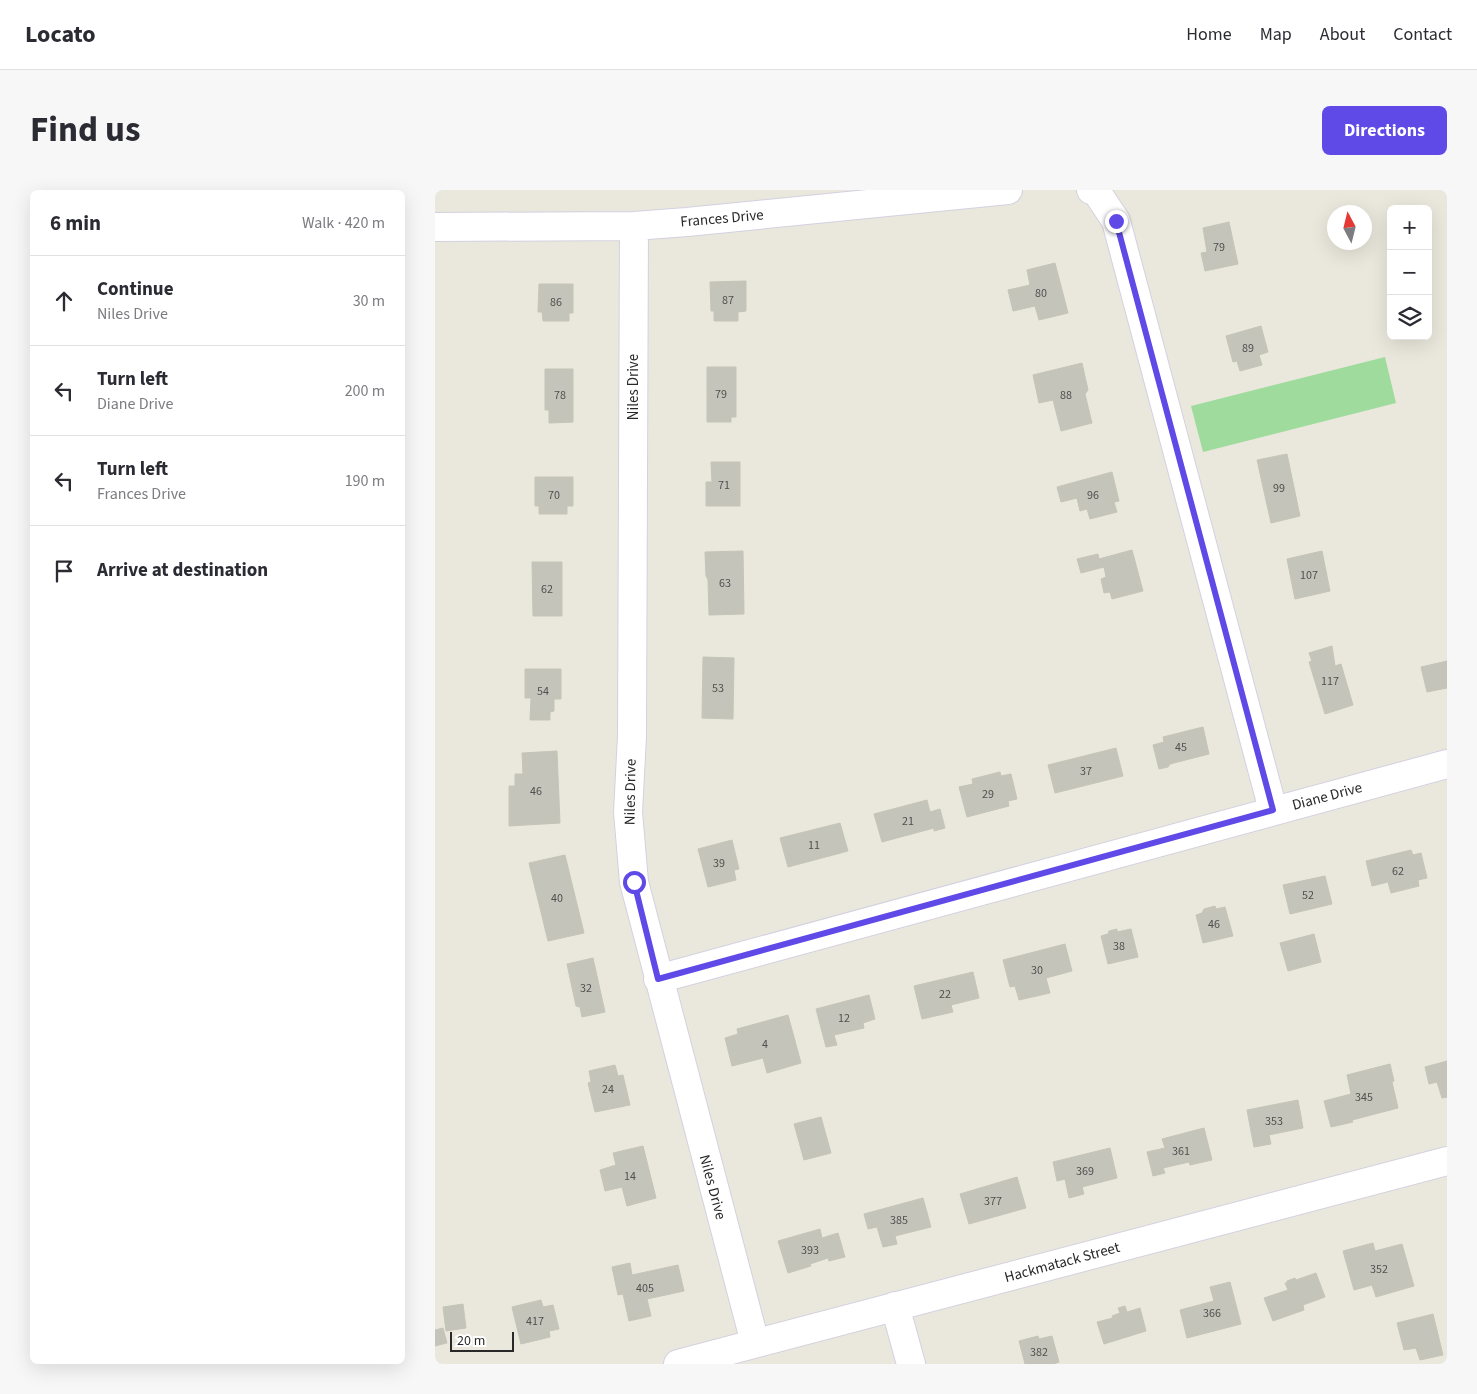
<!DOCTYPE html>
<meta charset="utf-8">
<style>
body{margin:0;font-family:"Source Sans 3",sans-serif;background:#f7f7f7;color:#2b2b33}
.controls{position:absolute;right:15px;top:15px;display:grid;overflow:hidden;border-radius:8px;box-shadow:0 5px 20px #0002}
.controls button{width:45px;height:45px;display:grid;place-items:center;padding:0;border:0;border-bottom:1px solid #e1e1e2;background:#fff;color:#2b2b33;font:25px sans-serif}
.compass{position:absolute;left:892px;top:15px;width:45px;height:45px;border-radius:50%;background:#fff;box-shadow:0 5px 20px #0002;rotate:353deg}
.scale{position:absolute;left:15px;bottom:12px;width:64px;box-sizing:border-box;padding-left:5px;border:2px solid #292929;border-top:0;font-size:14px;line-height:18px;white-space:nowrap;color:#292929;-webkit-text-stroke:4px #fff;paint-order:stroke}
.stop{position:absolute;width:15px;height:15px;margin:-11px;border:4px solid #5f4ae8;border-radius:50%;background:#fff}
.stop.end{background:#5f4ae8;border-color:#fff;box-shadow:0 1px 5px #0008}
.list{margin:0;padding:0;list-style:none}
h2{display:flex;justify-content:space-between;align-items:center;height:65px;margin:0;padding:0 20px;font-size:21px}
h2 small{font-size:16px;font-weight:400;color:#7c7c81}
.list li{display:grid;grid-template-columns:32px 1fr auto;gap:15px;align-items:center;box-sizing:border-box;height:90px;padding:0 20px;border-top:1px solid #e1e1e2}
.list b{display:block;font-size:19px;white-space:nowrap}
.list p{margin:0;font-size:16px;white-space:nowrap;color:#7c7c81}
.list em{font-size:16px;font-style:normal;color:#7c7c81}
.icon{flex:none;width:28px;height:28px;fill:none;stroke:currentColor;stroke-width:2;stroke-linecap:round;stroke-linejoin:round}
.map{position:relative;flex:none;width:1012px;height:1174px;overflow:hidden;border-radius:8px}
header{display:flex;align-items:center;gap:30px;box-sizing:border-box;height:70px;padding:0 25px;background:#fff;border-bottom:1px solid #e1e1e2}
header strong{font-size:24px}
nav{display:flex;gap:28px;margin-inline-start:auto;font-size:18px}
.intro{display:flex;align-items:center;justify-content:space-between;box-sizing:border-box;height:120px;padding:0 30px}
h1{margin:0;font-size:35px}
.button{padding:12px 22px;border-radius:8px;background:#5f4ae8;color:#fff;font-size:18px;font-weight:700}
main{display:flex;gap:30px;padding:0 30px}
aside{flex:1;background:#fff;border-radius:8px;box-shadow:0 5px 20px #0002}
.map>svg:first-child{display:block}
.green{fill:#9edb9d}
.building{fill:#c5c4bb;stroke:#c5c4b6}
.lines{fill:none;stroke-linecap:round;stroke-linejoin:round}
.minor-casing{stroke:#d3d1e0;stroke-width:30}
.minor{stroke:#fff;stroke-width:28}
.route{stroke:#5f4ae8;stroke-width:6}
.labels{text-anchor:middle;stroke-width:4;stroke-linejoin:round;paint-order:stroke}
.number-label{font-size:12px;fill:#50504e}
.street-label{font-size:15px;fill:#292929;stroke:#fff}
</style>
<header>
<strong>Locato</strong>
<nav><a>Home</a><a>Map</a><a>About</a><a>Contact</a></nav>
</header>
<div class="intro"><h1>Find us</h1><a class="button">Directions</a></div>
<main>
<aside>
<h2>6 min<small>Walk · 420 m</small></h2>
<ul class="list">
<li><svg class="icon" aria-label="ahead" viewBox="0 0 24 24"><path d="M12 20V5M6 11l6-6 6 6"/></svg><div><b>Continue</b><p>Niles Drive</p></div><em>30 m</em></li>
<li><svg class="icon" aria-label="left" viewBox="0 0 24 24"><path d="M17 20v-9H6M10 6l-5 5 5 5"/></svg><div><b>Turn left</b><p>Diane Drive</p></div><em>200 m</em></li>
<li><svg class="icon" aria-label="left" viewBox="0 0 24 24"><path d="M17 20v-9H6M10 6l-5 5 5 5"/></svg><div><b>Turn left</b><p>Frances Drive</p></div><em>190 m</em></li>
<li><svg class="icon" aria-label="arrive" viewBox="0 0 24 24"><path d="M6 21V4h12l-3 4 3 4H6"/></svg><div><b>Arrive at destination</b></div></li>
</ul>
</aside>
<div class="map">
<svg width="1012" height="1174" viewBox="0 0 1012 1174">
<rect width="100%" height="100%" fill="#eae8dc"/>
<path class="green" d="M950 167 961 213 768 262 756 216Z"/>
<path class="building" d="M794 32 803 74 770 81 766 63 772 62 768 38Z
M620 73 633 123 604 130 600 116 578 121 573 100 595 95 592 80Z
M311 91V121L303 122V131H279V121H276L275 92Z
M104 94H138V123H134V131H108L107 122H103Z
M826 136 833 162 824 165 827 175 805 181 802 171 798 172 791 146Z
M647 173 653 200 650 204 657 233 626 241 618 210 604 213 598 185Z
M272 177H301V227H296V232H272Z
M110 179H138V232L114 233V220H110Z
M852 264 865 326 836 333 822 270Z
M276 272H305V316H271V292H277Z
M677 282 684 311 679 312 682 322 655 329 652 319 645 321 642 308 626 312 622 297Z
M100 287H138V316H132V324H104V316H100Z
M697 360 708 401 677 409 675 402 669 403 666 389 671 387 669 377 646 383 642 369 663 364 664 369Z
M308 361 309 424 274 425 273 390 271 386 270 362Z
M887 361 895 401 860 409 852 369Z
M97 372H127V426H98Z
M897 456 900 476 906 474 918 515 890 524 874 472 877 471 874 463Z
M268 467 299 468 298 529 267 528Z
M1012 471V498L992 502 986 477Z
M90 479H126V509H119V521L115 522V530H95L96 508H90Z
M768 537 774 564 735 574 733 577 724 579 718 555 729 552 728 547Z
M681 558 688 586 620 603 613 575Z
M122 561 125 633 74 636V596H80V584H88L87 563Z
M565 582 566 586 576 584 582 609 573 611 574 616 532 627 524 597 538 594 537 589Z
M492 610 495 622 505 619 510 638 499 641V638L447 652 439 624Z
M405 633 413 661 353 677 345 648Z
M297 650 304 679 299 680 301 690 273 697 263 659Z
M976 660 978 665 986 663 992 688 983 690 984 696 956 703 953 692 937 696 931 671Z
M130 665 149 743 113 751 94 673Z
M890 686 897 714 855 724 848 695Z
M780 716 781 719 790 717 798 746 768 753 761 725 767 723 769 719Z
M682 739V742L696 739 703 767 673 774 666 746 673 744 674 741Z
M879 744 886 772 853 781 845 753Z
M630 754 637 781 611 788 615 803 584 810 580 796 575 797 568 770Z
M158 768 170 822 147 827 145 817 141 816 132 774Z
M538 782 544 808 516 815 518 822 487 829 479 796Z
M434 805 440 829 428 833 429 838 399 845 402 855 391 857 381 819Z
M353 825 366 873 332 883 328 868 297 876 290 848 303 844 302 839Z
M1012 871V907L1007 908 1002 892 994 894 990 877Z
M955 874 959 891 957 892 963 918 917 930 918 932 896 937 889 911 916 904 912 885Z
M180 875 183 886 188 885 195 915 160 922 153 893 156 892 154 881Z
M863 910 868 938 834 945 836 954 819 957 812 920Z
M386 927 396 963 369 970 359 934Z
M769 938 777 970 755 975 754 972 728 978 730 983 718 986 712 962 730 958 727 949Z
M208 956 221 1008 192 1016 187 997 170 1001 165 980 181 975 178 963Z
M675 958 682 988 647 997 649 1004 634 1008 630 989 622 991 618 972Z
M582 987 591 1018 534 1034 525 1004Z
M488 1008 496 1037 460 1046 462 1054 448 1057 442 1037 433 1039 429 1024Z
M385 1039 387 1048 403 1043 410 1067 394 1071 393 1068 375 1074 376 1076 353 1083 343 1051Z
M938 1053 940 1061 967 1054 979 1096 941 1107 937 1095 919 1100 908 1061Z
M195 1073 197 1085 243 1075 249 1101 212 1109 216 1126 194 1131 188 1104 183 1105 177 1077Z
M881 1083 890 1107 868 1115 869 1120 838 1131 829 1108 853 1100 850 1093H852V1091L860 1088 861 1090Z
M795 1092 806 1134 752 1148 745 1120 779 1111 775 1097Z
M106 1110 108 1117 118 1115 124 1139 114 1141 115 1147 86 1154 77 1117Z
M28 1114 31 1138 11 1141 8 1117Z
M690 1116 692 1122 705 1118 711 1141 669 1154 662 1132 678 1128 677 1126 685 1123 683 1118Z
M998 1124 1008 1165 985 1170 981 1158 969 1160 962 1133Z
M8 1138 12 1153 0 1156V1140Z
M603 1146 604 1149 617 1146 624 1172 618 1174H590L584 1151Z"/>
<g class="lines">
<defs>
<path id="minor" d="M656 0 661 1 681 31 838 620
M199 36 197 546 193 622 199 692 320 1153
M0 37 199 36 252 32 573 0
M223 789 1012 574
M460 1116 476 1174
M243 1174 1012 971"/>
</defs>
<use href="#minor" class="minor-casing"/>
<use href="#minor" class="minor"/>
</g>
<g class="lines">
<path class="route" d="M199 692 223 789 838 620 681 31"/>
</g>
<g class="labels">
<g class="number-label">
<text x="784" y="61">79</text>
<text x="606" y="107">80</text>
<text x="293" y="114">87</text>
<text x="121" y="116">86</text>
<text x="813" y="162">89</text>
<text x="286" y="208">79</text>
<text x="125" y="209">78</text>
<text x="631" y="209">88</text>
<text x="289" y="299">71</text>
<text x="844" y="302">99</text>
<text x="119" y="309">70</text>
<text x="658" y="309">96</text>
<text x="874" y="389">107</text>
<text x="290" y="397">63</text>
<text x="112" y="403">62</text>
<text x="895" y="495">117</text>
<text x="283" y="502">53</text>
<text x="108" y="505">54</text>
<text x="746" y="561">45</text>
<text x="651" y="585">37</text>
<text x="101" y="605">46</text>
<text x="553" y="608">29</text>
<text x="473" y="635">21</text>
<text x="379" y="659">11</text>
<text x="284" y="677">39</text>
<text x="963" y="685">62</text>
<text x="873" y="709">52</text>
<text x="122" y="712">40</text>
<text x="779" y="738">46</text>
<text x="684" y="760">38</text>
<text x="602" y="784">30</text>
<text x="151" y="802">32</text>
<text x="510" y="808">22</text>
<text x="409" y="832">12</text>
<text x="330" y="858">4</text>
<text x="173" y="903">24</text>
<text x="929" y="911">345</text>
<text x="839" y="935">353</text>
<text x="746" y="965">361</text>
<text x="650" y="985">369</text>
<text x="195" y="990">14</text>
<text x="558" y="1015">377</text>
<text x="464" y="1034">385</text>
<text x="375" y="1064">393</text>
<text x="944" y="1083">352</text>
<text x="210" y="1102">405</text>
<text x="777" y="1127">366</text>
<text x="100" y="1135">417</text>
<text x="604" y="1166">382</text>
</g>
<g class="street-label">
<text transform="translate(287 28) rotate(-5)" y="5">Frances Drive</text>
<text transform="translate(198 197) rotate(-90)" y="5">Niles Drive</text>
<text transform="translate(195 602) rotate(-89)" y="5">Niles Drive</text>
<text transform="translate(892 606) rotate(-15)" y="5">Diane Drive</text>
<text transform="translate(278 997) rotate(75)" y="5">Niles Drive</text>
<text transform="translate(627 1072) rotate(-15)" y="5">Hackmatack Street</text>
</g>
</g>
</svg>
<div class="controls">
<button>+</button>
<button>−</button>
<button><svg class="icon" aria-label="layers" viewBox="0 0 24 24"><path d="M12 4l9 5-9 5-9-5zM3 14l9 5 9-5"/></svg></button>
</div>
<svg class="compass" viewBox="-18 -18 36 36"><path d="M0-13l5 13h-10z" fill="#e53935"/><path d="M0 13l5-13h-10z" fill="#7c7c81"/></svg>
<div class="scale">20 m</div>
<div class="stop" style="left:199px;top:692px"></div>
<div class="stop end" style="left:681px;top:31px"></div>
</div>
</main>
